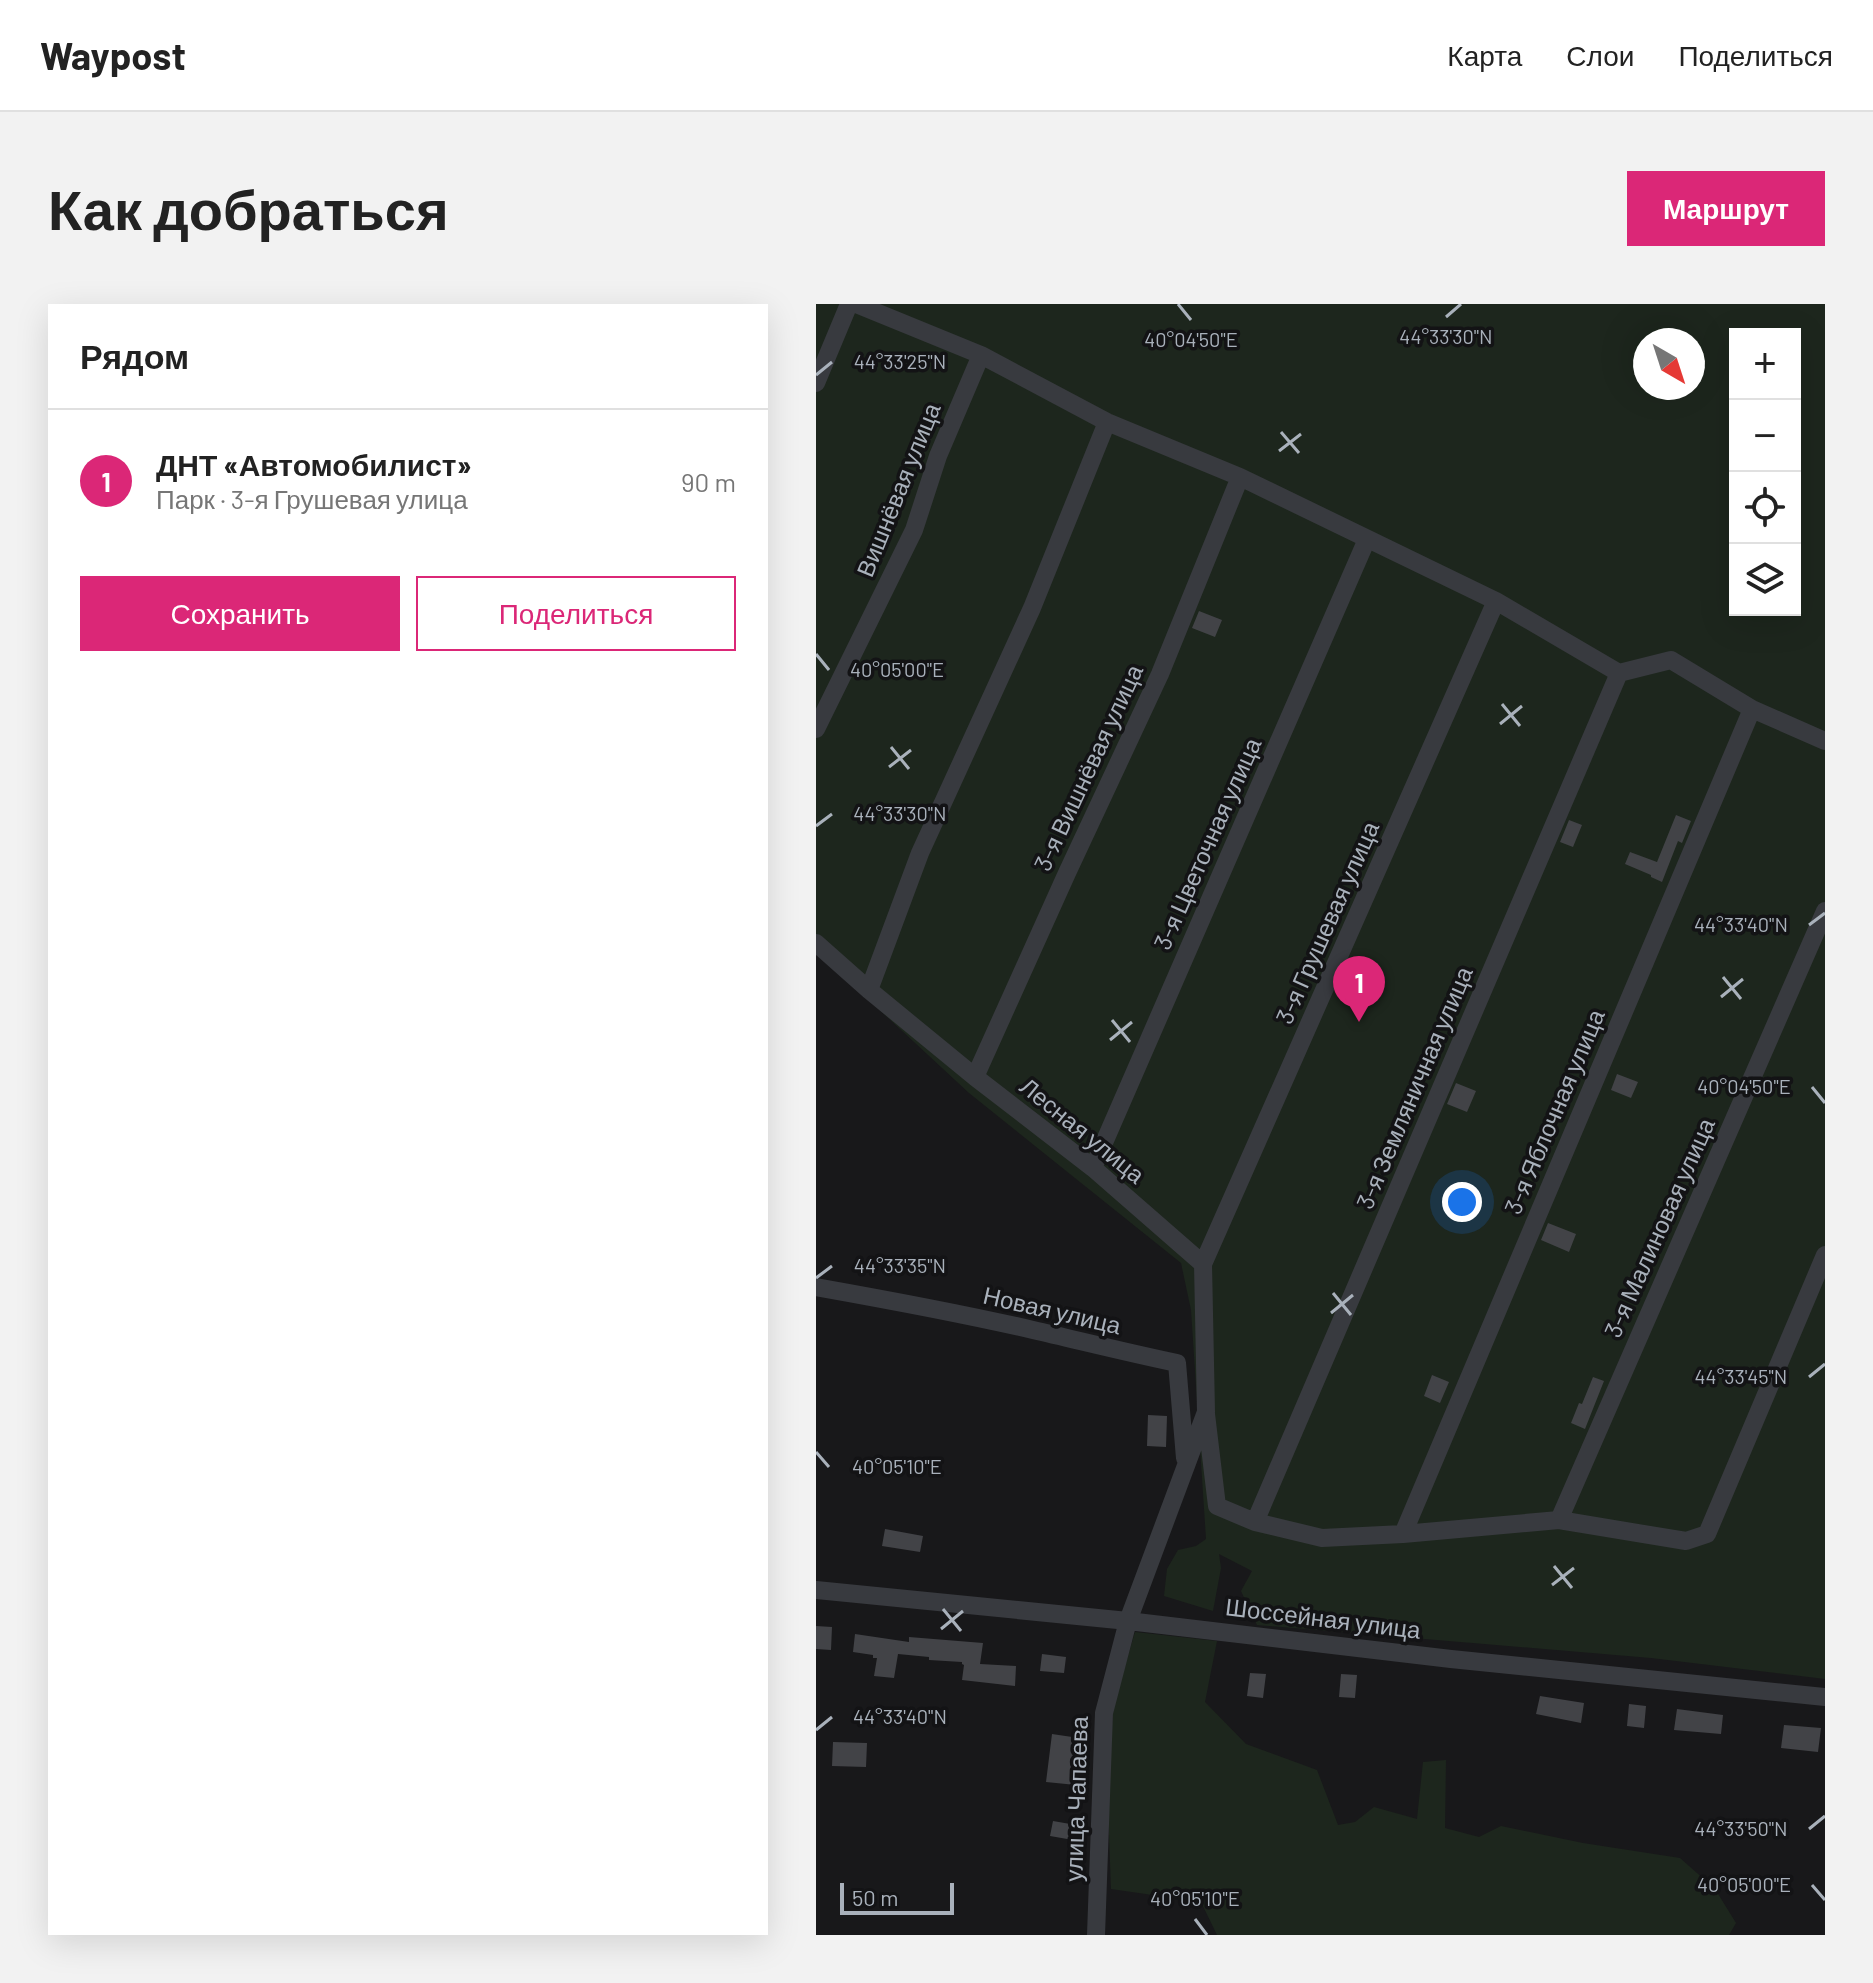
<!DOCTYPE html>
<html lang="ru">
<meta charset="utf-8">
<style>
body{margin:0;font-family:Barlow,sans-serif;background:#f2f2f2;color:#222}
.controls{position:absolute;right:24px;top:24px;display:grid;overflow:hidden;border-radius:0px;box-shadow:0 8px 32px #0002}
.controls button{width:72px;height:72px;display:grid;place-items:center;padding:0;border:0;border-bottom:2px solid #e0e0e0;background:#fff;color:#222;font:40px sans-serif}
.compass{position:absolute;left:817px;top:24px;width:72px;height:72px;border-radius:50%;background:#fff;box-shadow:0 8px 32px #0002;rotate:141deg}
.scale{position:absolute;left:24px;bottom:20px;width:114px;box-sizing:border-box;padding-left:8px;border:4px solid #a9b1bb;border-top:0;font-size:22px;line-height:28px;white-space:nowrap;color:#a9b1bb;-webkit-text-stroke:6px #131315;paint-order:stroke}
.you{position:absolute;left:646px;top:898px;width:28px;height:28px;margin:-20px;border:6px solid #fff;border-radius:50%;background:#1a73e8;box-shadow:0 0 0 12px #1a73e833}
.badge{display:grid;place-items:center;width:52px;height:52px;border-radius:50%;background:#db2777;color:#fff;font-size:26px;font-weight:700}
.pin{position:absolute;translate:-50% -66px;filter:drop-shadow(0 2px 4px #0008)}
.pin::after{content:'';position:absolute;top:42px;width:28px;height:24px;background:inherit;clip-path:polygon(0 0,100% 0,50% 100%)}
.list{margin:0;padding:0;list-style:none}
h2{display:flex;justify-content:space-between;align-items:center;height:104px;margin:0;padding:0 32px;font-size:34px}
h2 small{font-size:26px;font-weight:400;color:#767676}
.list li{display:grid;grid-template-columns:52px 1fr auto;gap:24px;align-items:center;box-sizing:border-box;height:144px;padding:0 32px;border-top:2px solid #e0e0e0}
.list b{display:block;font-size:30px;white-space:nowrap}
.list p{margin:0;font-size:26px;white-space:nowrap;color:#767676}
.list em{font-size:26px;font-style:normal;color:#767676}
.actions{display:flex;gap:16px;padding:24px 32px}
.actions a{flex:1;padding:18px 0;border:2px solid #db2777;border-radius:0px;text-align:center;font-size:28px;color:#db2777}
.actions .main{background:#db2777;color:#fff}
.icon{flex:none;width:44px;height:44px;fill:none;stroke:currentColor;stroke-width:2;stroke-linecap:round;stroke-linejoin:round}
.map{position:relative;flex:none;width:1009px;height:1631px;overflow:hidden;border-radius:0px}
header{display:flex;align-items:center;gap:48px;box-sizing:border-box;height:112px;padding:0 40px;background:#fff;border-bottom:2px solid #e0e0e0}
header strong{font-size:38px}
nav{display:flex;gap:44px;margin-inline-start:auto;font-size:28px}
.intro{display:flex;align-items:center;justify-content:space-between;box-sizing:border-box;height:192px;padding:0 48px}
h1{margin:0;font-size:56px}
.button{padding:20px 36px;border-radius:0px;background:#db2777;color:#fff;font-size:28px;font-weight:700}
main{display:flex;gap:48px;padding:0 48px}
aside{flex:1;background:#fff;border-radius:0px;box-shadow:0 8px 32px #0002}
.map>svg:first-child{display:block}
.green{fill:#1d261d;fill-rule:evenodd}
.building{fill:#424347}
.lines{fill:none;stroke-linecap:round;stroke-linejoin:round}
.minor{stroke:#383a3f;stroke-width:18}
.ticks{fill:none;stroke:#a9b1bb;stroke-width:3}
.labels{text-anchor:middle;stroke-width:7;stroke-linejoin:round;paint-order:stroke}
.street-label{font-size:24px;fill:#a9b1bb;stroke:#131315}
.ticks-label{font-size:20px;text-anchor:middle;fill:#a9b1bb;stroke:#131315;stroke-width:7;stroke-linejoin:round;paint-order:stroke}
</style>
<header>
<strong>Waypost</strong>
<nav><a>Карта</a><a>Слои</a><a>Поделиться</a></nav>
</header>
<div class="intro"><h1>Как добраться</h1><a class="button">Маршрут</a></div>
<main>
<aside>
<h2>Рядом<small></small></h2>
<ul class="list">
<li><span class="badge">1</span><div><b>ДНТ «Автомобилист»</b><p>Парк · 3-я Грушевая улица</p></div><em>90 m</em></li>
</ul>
<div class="actions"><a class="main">Сохранить</a><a>Поделиться</a></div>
</aside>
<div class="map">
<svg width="1009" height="1631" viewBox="0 0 1009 1631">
<rect width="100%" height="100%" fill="#18181a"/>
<path class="green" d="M0 0H1009V1375L835 1354 441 1321 425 1287 436 1267 403 1250 405 1264 397 1307 348 1292 351 1265 362 1246 380 1242 390 1235 375 1006 365 959 153 789 0 647ZM919 30H979V306H919ZM829 36H877V84H829Z
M319 1328 401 1337 389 1398 430 1440 501 1466 522 1521 539 1518 558 1503 601 1515 607 1458 630 1456 629 1524 663 1533 685 1522 767 1539 864 1554 899 1585 920 1619 913 1631H401L385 1598 295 1585 291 1476 298 1399Z"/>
<path class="building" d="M383 307 406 316 399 333 376 324Z
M860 511 875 517 866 539 862 537 846 578 835 573V571L809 560 814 548 841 558Z
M753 516 766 521 757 543 744 538Z
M801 770 822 778 815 794 795 786Z
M640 779 660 787 651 808 631 800Z
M732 919 760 930 753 948 725 936Z
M616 1071 633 1078 624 1099 608 1092Z
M777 1073 788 1077 769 1125 755 1119 763 1099 766 1100Z
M332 1111 351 1112 350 1143 331 1142Z
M69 1225 107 1232 104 1248 66 1242Z
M0 1322 16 1323 15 1346 0 1345Z
M39 1330 93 1338V1333L167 1339 164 1360 200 1362 199 1382 146 1376 148 1361 146 1360V1358L113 1356V1353L82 1350 78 1374 58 1372 61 1354H57V1351L37 1348Z
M226 1350 250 1353 248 1369 224 1367Z
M434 1369 450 1370 447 1394 431 1392Z
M525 1370 541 1371 539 1394 523 1393Z
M724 1392 768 1399 765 1419 720 1410Z
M813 1400 830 1402 828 1424 811 1422Z
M861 1405 907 1411 905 1430 858 1426Z
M968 1421 1005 1424 1002 1448 965 1444Z
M236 1430 263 1434 259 1470H261L260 1481 230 1478Z
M17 1438 51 1439 50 1463 16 1462Z
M237 1517 260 1521 257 1536 234 1532Z"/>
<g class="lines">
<path class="minor" d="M40 0 165 51 291 118 424 173 680 297 803 369 855 356 936 405 1009 437
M0 79 33 0
M0 425 98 226 122 152 165 51
M0 639 53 686 159 773 277 864 387 960
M53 686 104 549 216 304 291 118
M159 773 251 569 344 370 424 173
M277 864 551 235
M0 983C73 996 145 1009 217 1026 265 1037 313 1049 361 1059L369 1154
M390 1110 401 1202 439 1218 506 1234 587 1230 743 1216 870 1237 891 1230 1009 951
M743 1216 1009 607
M439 1218 803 369
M587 1230 936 405
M0 1286 312 1317 635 1355 1009 1393
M280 1631 288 1409 312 1317 390 1108 387 960 680 297"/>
</g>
<path class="ticks" d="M362 0 375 16M630 13 645 0M0 71 16 58M465 128 483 149M463 147 485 130M0 350 13 366M686 400 704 422M684 420 706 402M75 443 93 465M73 463 95 446M0 522 16 510M993 621 1009 609M907 673 925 695M905 693 927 675M296 716 314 738M294 736 316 718M996 783 1009 799M0 974 16 962M517 989 535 1011M515 1009 537 991M993 1073 1009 1060M0 1148 13 1163M738 1262 756 1284M736 1281 758 1264M127 1305 145 1327M125 1325 147 1307M0 1426 16 1413M993 1525 1009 1512M996 1581 1009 1596M379 1615 391 1631"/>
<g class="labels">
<g class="street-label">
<text transform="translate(83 186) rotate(-68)" y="8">Вишнёвая улица</text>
<text transform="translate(273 464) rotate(-65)" y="8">3-я Вишнёвая улица</text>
<text transform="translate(392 540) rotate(-66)" y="8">3-я Цветочная улица</text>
<text transform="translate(512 619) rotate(-66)" y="8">3-я Грушевая улица</text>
<text transform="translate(599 784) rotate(-67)" y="8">3-я Земляничная улица</text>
<text transform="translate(739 808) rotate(-67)" y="8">3-я Яблочная улица</text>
<text transform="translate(266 827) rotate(39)" y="8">Лесная улица</text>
<text transform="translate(844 924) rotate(-66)" y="8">3-я Малиновая улица</text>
<text transform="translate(236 1007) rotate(13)" y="8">Новая улица</text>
<text transform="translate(507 1315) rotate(7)" y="8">Шоссейная улица</text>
<text transform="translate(261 1495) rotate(-88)" y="8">улица Чапаева</text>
</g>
</g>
<g class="ticks-label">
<text x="630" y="40">44°33'30"N</text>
<text x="375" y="43">40°04'50"E</text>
<text x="84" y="65">44°33'25"N</text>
<text x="81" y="373">40°05'00"E</text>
<text x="84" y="517">44°33'30"N</text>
<text x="925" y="628">44°33'40"N</text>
<text x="928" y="790">40°04'50"E</text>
<text x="84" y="969">44°33'35"N</text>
<text x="925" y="1080">44°33'45"N</text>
<text x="81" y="1170">40°05'10"E</text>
<text x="84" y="1420">44°33'40"N</text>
<text x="925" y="1532">44°33'50"N</text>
<text x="928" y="1588">40°05'00"E</text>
<text x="379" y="1602">40°05'10"E</text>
</g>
</svg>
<div class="controls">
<button>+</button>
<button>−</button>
<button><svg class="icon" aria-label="locate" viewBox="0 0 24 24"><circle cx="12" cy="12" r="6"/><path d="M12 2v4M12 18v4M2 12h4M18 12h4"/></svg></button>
<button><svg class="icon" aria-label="layers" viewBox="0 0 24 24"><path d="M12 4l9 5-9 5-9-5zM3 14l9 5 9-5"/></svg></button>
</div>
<svg class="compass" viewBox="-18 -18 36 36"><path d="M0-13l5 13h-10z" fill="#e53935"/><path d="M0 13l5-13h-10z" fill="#767676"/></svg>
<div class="scale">50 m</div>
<div class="you"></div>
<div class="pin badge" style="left:543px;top:718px">1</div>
</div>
</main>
